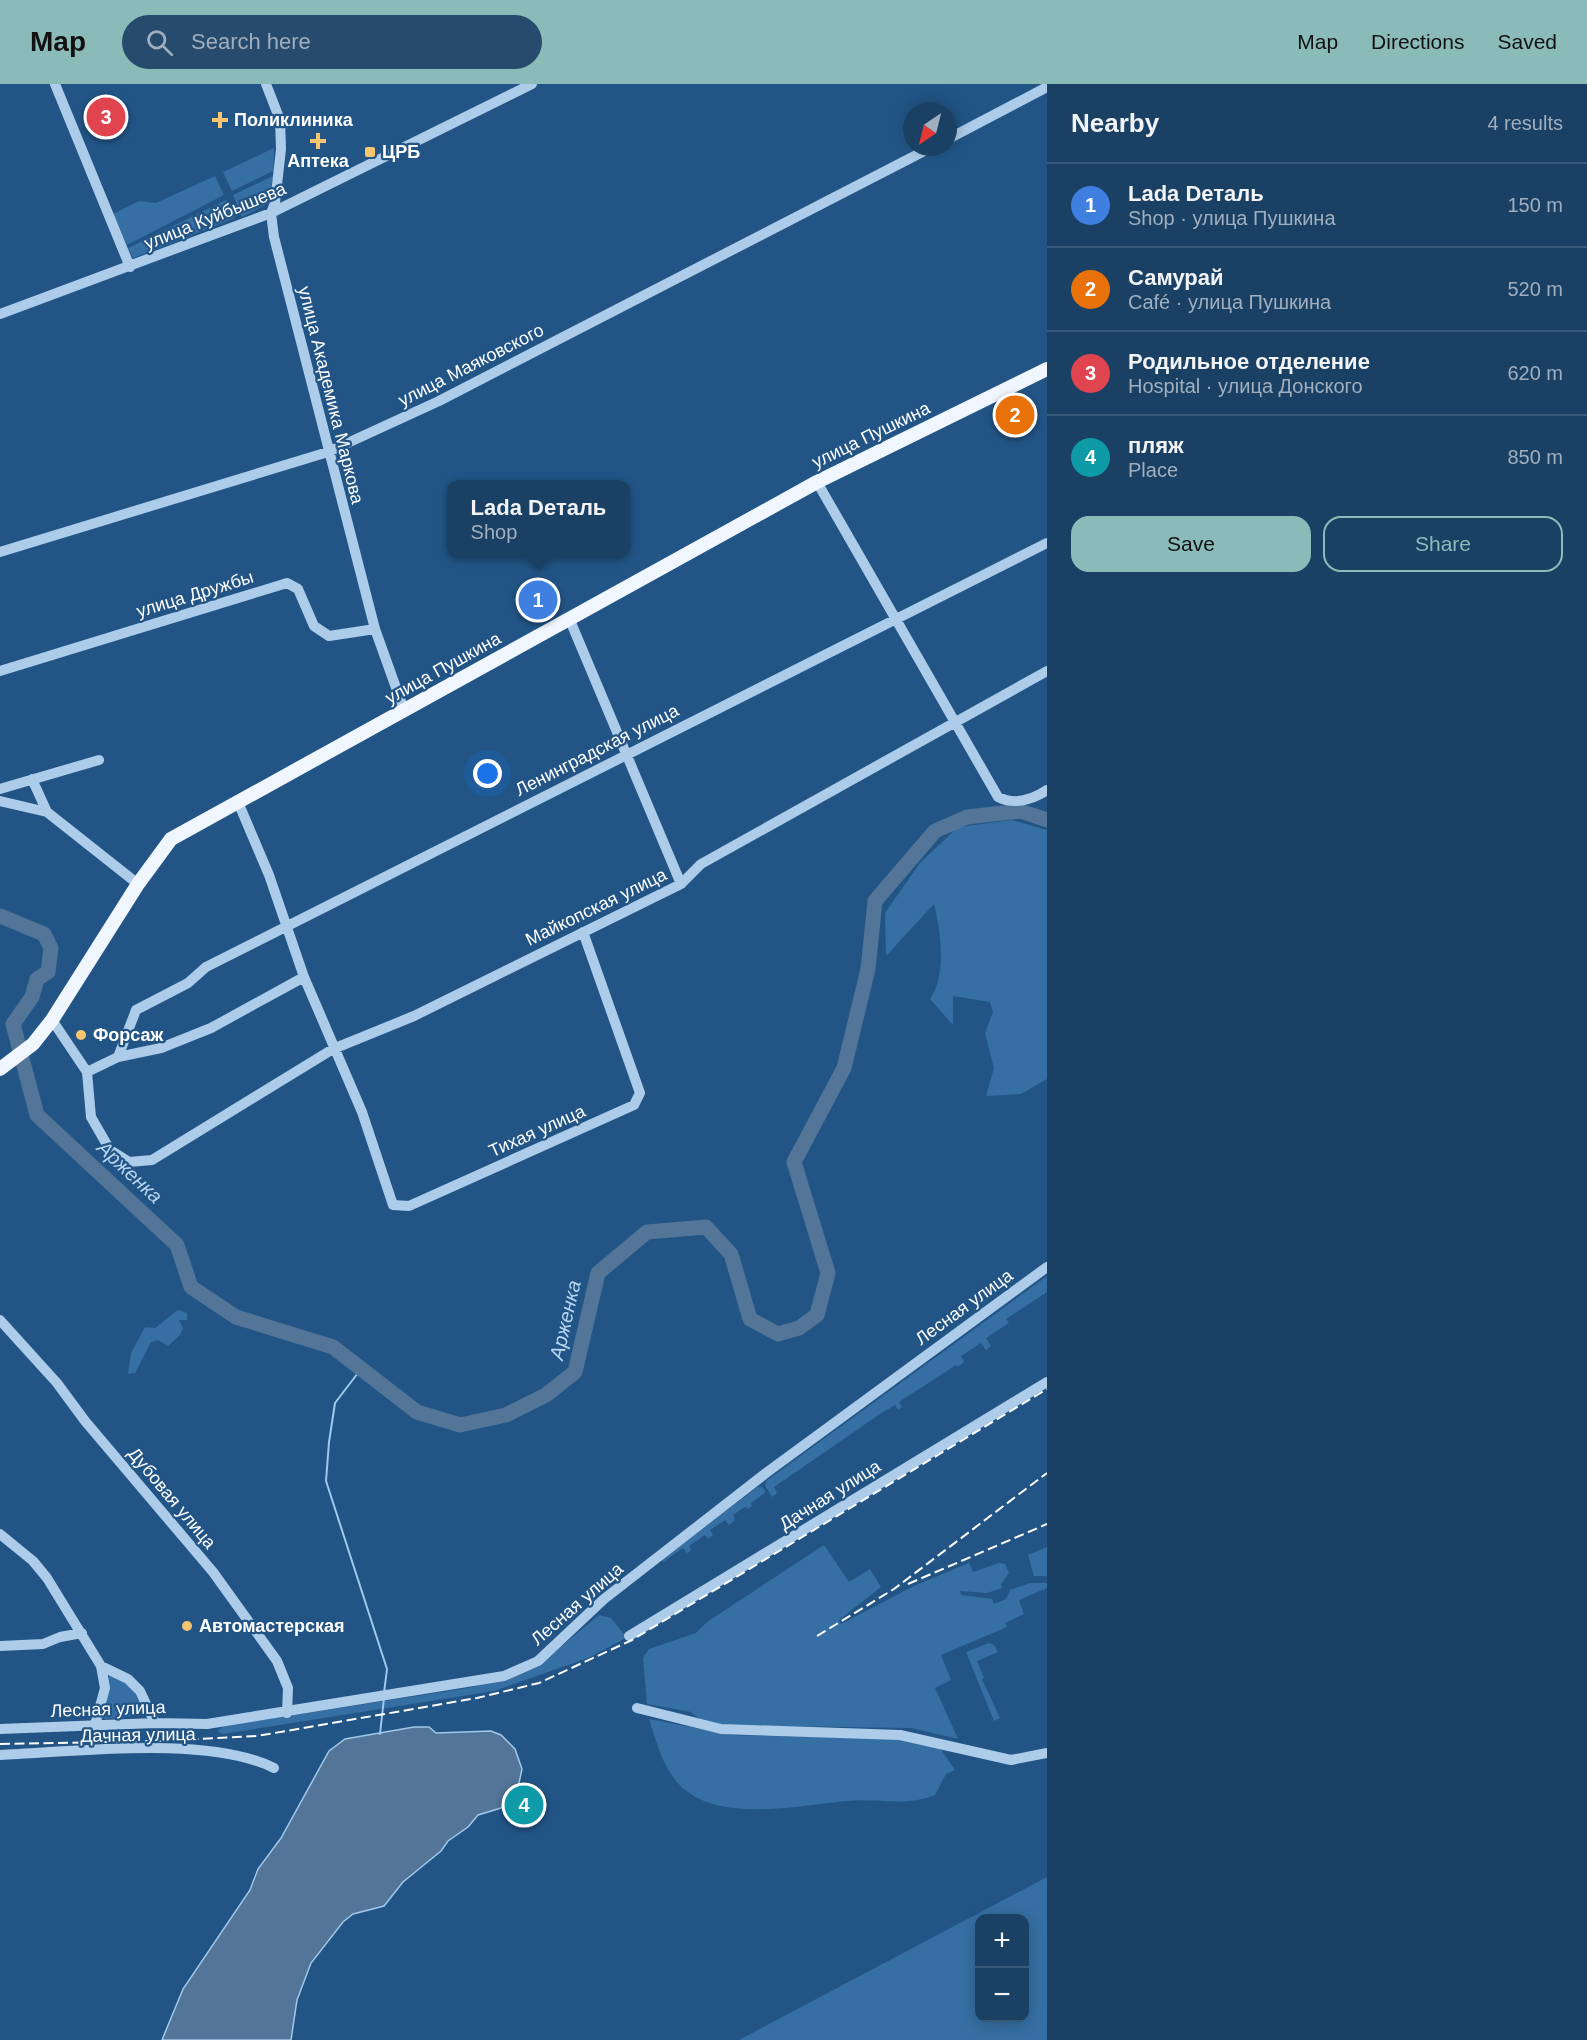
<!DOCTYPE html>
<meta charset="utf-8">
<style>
body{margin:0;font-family:Arial,sans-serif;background:#274b6d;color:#f1f3f6}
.controls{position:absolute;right:18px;bottom:18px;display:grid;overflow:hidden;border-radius:12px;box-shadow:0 3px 15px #0003}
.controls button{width:54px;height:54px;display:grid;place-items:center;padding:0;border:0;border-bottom:2px solid #385978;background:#1a4064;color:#f1f3f6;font:30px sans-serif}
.compass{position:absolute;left:903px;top:18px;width:54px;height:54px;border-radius:50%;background:#1a4064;box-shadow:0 3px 15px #0003;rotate:215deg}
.you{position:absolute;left:488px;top:690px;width:21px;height:21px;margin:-15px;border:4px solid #fff;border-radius:50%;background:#1a73e8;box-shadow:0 0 0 9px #1a73e833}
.badge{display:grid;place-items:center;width:39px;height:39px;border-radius:50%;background:#8bbbb9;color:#fff;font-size:20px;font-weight:700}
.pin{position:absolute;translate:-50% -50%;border:3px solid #fff;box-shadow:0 2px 6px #0006}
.popup{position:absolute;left:447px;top:396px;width:183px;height:78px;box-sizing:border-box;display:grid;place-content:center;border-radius:12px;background:#1a4064;filter:drop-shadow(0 2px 4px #0005);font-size:20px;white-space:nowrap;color:#9fafbf}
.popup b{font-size:22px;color:#f1f3f6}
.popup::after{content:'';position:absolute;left:50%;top:100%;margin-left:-12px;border:12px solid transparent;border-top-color:#1a4064}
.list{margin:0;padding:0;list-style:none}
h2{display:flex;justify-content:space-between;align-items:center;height:78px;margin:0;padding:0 24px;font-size:26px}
h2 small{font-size:20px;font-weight:400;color:#9fafbf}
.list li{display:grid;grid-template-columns:39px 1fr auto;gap:18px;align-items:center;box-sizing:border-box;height:84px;padding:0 24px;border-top:2px solid #385978}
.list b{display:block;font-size:22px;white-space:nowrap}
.list p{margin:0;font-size:20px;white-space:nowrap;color:#9fafbf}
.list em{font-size:20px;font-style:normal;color:#9fafbf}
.actions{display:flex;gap:12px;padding:18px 24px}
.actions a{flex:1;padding:14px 0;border:2px solid #8bbbb9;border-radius:18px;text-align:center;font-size:21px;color:#8bbbb9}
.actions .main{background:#8bbbb9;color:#111}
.icon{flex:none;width:33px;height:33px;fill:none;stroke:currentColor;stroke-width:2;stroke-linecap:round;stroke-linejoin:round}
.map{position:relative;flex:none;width:1047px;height:1956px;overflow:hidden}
header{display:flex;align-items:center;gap:36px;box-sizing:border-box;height:84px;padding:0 30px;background:#8bbbb9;color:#111}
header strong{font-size:28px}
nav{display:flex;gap:33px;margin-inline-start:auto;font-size:21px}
.search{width:420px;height:54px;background:#274b6d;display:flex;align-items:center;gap:15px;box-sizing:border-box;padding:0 21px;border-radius:33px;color:#9fafbf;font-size:22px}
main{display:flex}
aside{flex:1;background:#1a4064}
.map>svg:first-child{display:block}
.green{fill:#366fa3;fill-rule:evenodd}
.water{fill:#527598;stroke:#a0c8ea;stroke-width:1.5}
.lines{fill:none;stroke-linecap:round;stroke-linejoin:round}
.stream{stroke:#a0c8ea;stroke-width:2}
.river{stroke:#527598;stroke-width:15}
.minor{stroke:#accce9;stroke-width:10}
.major{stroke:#f0f6fe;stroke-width:14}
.rail{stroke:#fff;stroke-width:2;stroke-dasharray:10 4.5;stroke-linecap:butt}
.poi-dot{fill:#f5c56f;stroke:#225586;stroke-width:2}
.labels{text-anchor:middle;stroke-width:4.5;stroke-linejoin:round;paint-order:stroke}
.poi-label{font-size:18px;font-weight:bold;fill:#fff;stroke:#225586;text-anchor:start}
.street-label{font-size:18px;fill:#fff;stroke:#225586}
.water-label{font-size:20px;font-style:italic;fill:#b8d6f1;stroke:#225586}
</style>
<header>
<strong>Map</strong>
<div class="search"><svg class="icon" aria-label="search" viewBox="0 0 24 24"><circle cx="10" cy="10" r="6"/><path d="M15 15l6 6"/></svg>Search here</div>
<nav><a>Map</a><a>Directions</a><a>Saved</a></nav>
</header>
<main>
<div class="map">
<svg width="1047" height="1956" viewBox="0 0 1047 1956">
<rect width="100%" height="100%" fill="#225586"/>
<path class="green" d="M274 64 273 87 232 107 223 88Z
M215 92 224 111 127 161 113 130 139 117 156 119Z
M273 92 269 119 242 133 233 111Z
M226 116 235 134 133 174 128 164Z
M1012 736 1047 746V995L1021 1010 986 1012 994 984 985 949 993 928 990 918 953 912V941L930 915C947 889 941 849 934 820L886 872 885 829 920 779 958 743Z
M1047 1192V1208L1006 1235 1009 1239 986 1254 991 1262 986 1266 981 1259 961 1272 964 1278 958 1283 956 1281 899 1318 902 1323 898 1326 895 1321 880 1330 777 1401 774 1403 777 1409 772 1413 765 1402 766 1397Z
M178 1226 187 1229V1236H179L183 1244 180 1251 168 1262 158 1256 151 1258 135 1289 128 1290 131 1269 145 1243 155 1244Z
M758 1403H762L766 1408 751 1419 752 1422 748 1425 745 1423 733 1431 735 1436 729 1441 725 1436 710 1446 713 1451 708 1455 705 1451 689 1462 691 1466 687 1469 683 1464 663 1478 662 1474Z
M824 1461 849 1498 870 1485 881 1503 839 1536 841 1540 914 1502 969 1479 973 1488 999 1479 1005 1480 1009 1489 1001 1500 1002 1504 987 1509 960 1507 961 1511 992 1515 994 1520 1006 1515 1010 1506 1030 1499H1047V1504L1019 1516 1024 1530 1005 1539 1007 1543 941 1571 951 1596 935 1604 958 1655 911 1644 721 1641 700 1636 691 1628 647 1620 643 1574 649 1565 696 1549 707 1538Z
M1047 1463V1492H1034L1028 1471Z
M599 1531 611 1534 624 1550V1555L588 1574 494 1607 223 1650 217 1647 224 1642 468 1604 520 1590 557 1566Z
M989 1559 994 1561 998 1568 977 1577 984 1594 982 1595 1000 1634 994 1637 966 1568Z
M109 1590 130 1599 146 1628 145 1631 106 1635 101 1633Z
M649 1635 732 1651 894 1655 940 1664 955 1686 946 1690 935 1711C906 1723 878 1714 848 1717 796 1721 705 1744 671 1690 660 1674 655 1653 649 1635Z
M1047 1793V1956H739ZM980 1834H1024V1934H980Z"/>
<path class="water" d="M414 1643H429L436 1649 491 1647 501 1651 515 1665 522 1685 519 1699 509 1716 501 1724 478 1731 468 1743 448 1757 441 1767 403 1798 384 1822 353 1830 343 1838 311 1879 297 1916 291 1956H162L183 1905 250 1806 258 1785 281 1754 329 1667 345 1655Z"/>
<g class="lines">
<path class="stream" d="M361 1285 335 1319 329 1358 326 1397 387 1585 384 1609
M380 1650 384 1614"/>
<path class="river" d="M0 832 44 850 51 864 48 888 37 895 32 913 13 940 37 1031 177 1161 191 1203 236 1233 333 1263 417 1328 460 1341 506 1331 546 1311 575 1288 598 1189 647 1148 706 1143 731 1170 750 1235 778 1250 799 1244 817 1231 828 1189 794 1078 844 984 868 885 875 817 935 747 967 733 1020 727 1047 736"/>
<path class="minor" d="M55 0 130 183
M266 0 280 36 281 65 275 119 271 129 274 153 375 545 404 626
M948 55 1047 3
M0 230 271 129 532 0
M817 398 998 713C1014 721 1032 716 1047 706
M0 468 328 368 439 317 932 63
M569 534 681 800
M0 587 287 499 298 505 314 542 329 552 375 545
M32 695 47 728
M0 705 99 676
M0 717 47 728 138 800
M238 718 269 791 304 893 362 1028 393 1121 409 1122 634 1021 640 1009 583 848
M52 936 87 988 118 973 161 964 211 944 304 893
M118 973 136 926 188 899 206 883 1047 459
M87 988 91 1033 110 1066 129 1078 152 1076 333 965 414 932 681 800 701 780 1047 587
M0 1236 57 1299 85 1337 213 1488 277 1577 288 1604 287 1629
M0 1450 33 1477 47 1494 101 1582 128 1595 140 1607 155 1639
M629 1552 1047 1298
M0 1562 43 1560 60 1553 82 1549
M637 1624 721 1645 900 1651 1011 1676 1047 1669
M95 1641 105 1604 101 1582
M0 1645 155 1639 207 1640 504 1592 538 1577 604 1515 766 1389 1047 1183
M0 1671C75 1668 208 1651 274 1684"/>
<path class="major" d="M0 985 33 960 52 936 138 800 171 755 817 398 1047 285"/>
<path class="rail" d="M908 1500 1047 1440
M817 1552 894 1505 1047 1389
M0 1660 159 1657 257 1652 477 1614 539 1599 632 1556 1047 1305"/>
</g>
<g class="poi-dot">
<path d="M217 27h6v6h6v6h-6v6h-6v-6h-6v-6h6z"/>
<path d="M315 48h6v6h6v6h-6v6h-6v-6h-6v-6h6z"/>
<rect x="364" y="62" width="12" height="12" rx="3"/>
<circle cx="81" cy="951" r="6"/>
<circle cx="187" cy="1542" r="6"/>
</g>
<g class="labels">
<g class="poi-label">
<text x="234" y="42">Поликлиника</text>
<text x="382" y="74">ЦРБ</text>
<text x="318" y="83" text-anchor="middle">Аптека</text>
<text x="93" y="957">Форсаж</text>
<text x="199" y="1548">Автомастерская</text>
</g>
<g class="street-label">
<text transform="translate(215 132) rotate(-22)" y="6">улица Куйбышева</text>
<text transform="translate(471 281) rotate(-27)" y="6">улица Маяковского</text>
<text transform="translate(331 311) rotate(76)" y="6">улица Академика Маркова</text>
<text transform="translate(871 351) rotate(-26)" y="6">улица Пушкина</text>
<text transform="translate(195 510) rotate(-17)" y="6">улица Дружбы</text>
<text transform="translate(443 584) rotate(-29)" y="6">улица Пушкина</text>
<text transform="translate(597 666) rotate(-27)" y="6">Ленинградская улица</text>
<text transform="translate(596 823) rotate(-26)" y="6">Майкопская улица</text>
<text transform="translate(537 1047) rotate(-24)" y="6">Тихая улица</text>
<text transform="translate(964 1223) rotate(-36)" y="6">Лесная улица</text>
<text transform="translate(830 1411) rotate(-32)" y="6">Дачная улица</text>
<text transform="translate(172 1414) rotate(50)" y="6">Дубовая улица</text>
<text transform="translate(577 1520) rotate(-41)" y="6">Лесная улица</text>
<text transform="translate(108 1625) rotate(-2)" y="6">Лесная улица</text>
<text transform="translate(138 1651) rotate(-1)" y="6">Дачная улица</text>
</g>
<g class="water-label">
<text transform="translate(130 1088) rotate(43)" y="7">Арженка</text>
<text transform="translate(565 1236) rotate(-77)" y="7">Арженка</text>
</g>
</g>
</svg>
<div class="controls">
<button>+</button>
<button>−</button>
</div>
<svg class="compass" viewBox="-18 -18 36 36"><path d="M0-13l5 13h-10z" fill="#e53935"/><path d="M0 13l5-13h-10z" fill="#9fafbf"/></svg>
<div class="you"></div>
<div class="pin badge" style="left:538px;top:516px;background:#3f7fe0">1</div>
<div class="popup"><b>Lada Dеталь</b>Shop</div>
<div class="pin badge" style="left:1015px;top:331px;background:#e8710a">2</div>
<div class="pin badge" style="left:106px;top:33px;background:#e0444e">3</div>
<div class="pin badge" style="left:524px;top:1721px;background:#0f9aa8">4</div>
</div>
<aside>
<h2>Nearby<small>4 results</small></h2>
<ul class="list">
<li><span class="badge" style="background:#3f7fe0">1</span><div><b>Lada Dеталь</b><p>Shop · улица Пушкина</p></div><em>150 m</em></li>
<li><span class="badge" style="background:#e8710a">2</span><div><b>Самурай</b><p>Café · улица Пушкина</p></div><em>520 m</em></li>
<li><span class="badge" style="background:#e0444e">3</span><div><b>Родильное отделение</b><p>Hospital · улица Донского</p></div><em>620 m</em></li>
<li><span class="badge" style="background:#0f9aa8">4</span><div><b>пляж</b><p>Place</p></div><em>850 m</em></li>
</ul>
<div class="actions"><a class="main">Save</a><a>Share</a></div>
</aside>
</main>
